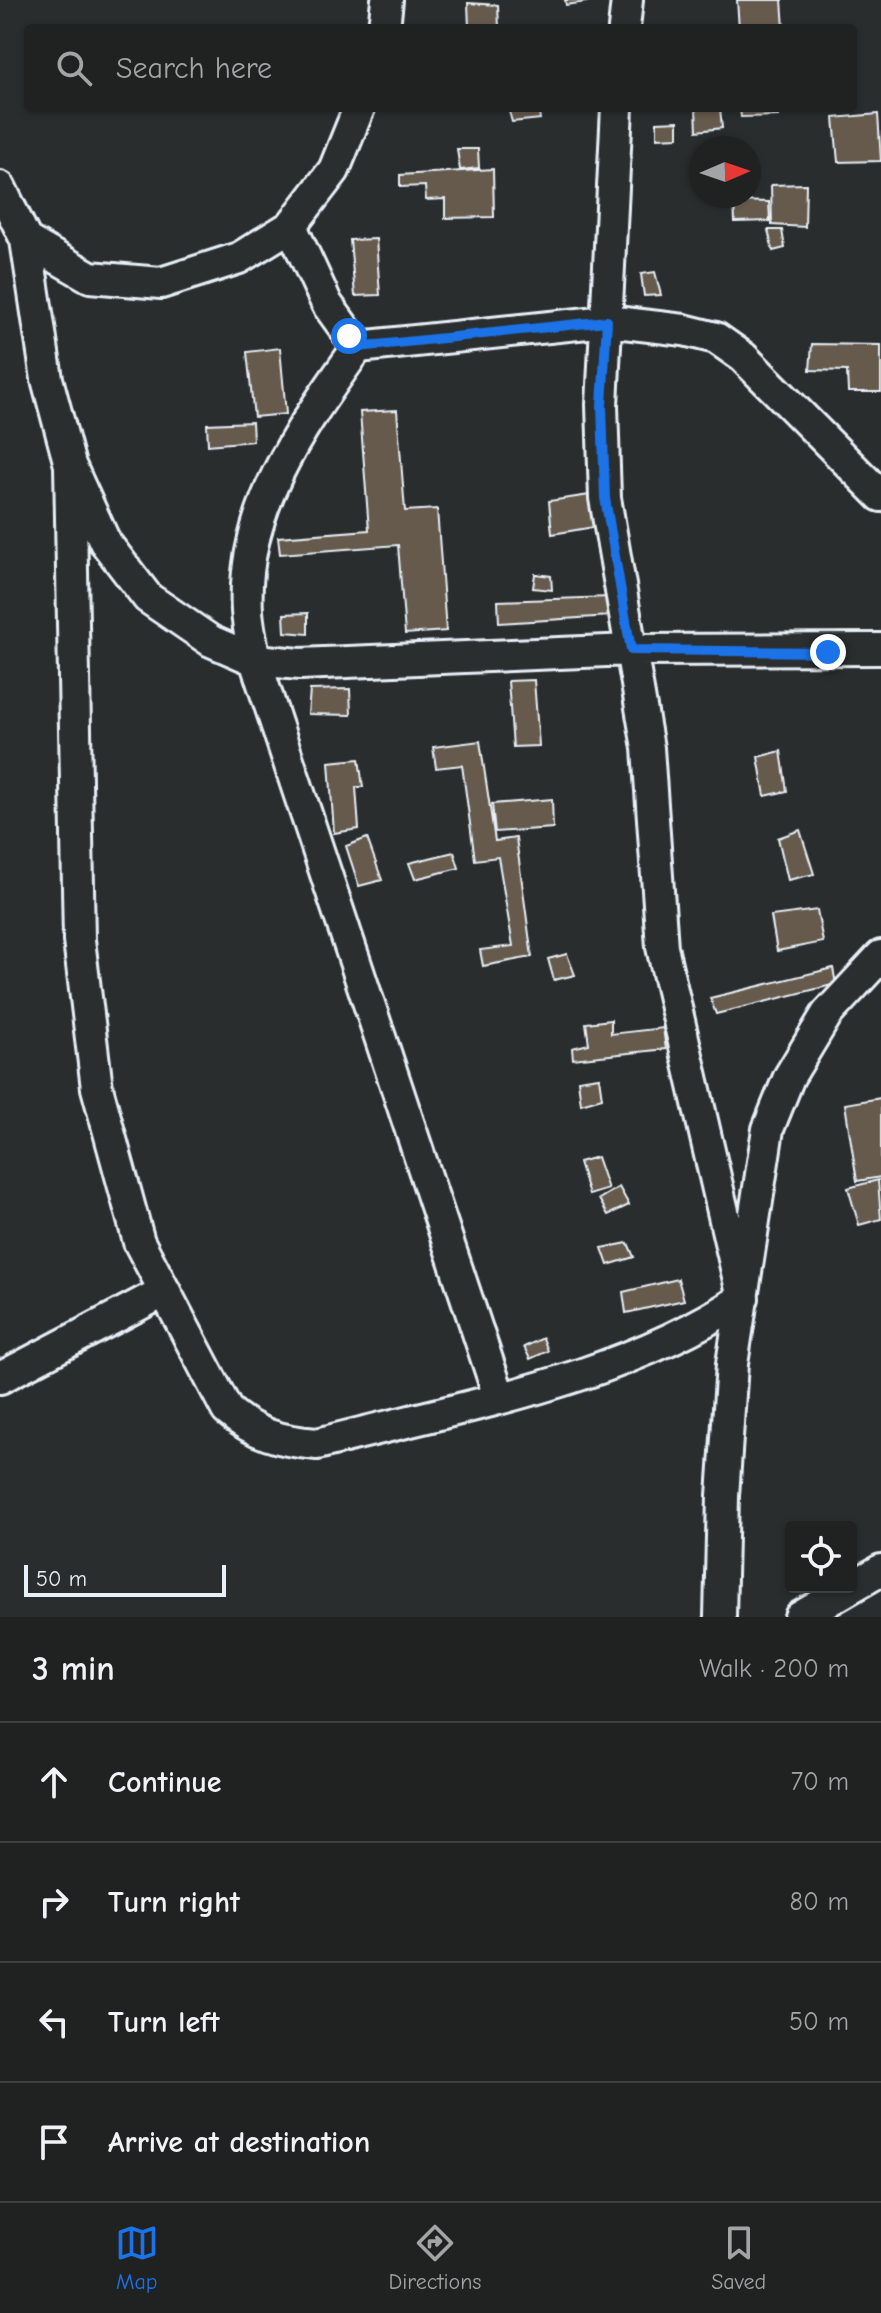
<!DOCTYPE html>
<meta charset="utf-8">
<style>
body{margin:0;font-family:"Comic Neue",sans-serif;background:#2d2f2f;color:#f1f3f6}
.controls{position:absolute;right:24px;bottom:24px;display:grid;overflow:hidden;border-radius:8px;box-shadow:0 2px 6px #0004}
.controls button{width:72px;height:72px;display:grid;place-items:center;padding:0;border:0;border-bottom:2px solid #3d3f40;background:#202222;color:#f1f3f6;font:40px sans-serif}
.compass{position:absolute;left:689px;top:136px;width:72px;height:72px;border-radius:50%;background:#202222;box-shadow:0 2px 6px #0004;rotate:88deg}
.scale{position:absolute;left:24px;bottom:20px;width:202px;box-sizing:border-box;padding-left:8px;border:4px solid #e8f1f8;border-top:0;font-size:22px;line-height:28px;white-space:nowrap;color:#e8f1f8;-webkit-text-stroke:6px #2a2d2e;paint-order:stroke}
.stop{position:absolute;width:24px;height:24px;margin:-18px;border:6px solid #1a73e8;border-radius:50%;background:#fff}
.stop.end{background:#1a73e8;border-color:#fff;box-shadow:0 2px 8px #0008}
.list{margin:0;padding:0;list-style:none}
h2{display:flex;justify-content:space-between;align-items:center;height:104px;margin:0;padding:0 32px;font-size:34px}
h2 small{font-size:26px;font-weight:400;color:#a2a4a5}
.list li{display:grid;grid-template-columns:52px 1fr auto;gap:24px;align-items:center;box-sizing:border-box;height:120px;padding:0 32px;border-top:2px solid #3d3f40}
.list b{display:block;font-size:30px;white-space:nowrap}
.list em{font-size:26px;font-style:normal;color:#a2a4a5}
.icon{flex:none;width:44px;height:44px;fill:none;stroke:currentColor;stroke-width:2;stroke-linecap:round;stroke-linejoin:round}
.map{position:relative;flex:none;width:881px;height:1617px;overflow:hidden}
.search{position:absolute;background:#202222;box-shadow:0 2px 6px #0004;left:24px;right:24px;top:24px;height:88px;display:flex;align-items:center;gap:20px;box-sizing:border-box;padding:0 28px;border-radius:8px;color:#a2a4a5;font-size:30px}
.sheet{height:584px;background:#202222}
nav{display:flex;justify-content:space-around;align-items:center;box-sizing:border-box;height:112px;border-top:2px solid #3d3f40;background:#202222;font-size:22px;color:#a2a4a5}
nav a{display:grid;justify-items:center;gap:4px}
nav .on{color:#1a73e8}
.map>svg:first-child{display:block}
.building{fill:#665a4d;stroke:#e8f1f8;stroke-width:2}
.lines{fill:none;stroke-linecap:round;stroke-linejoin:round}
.minor-casing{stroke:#e8f1f8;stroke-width:36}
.minor{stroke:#2a2d2e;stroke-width:30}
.route{stroke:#1a73e8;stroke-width:10}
</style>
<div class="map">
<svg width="881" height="1617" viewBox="0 0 881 1617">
<rect width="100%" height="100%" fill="#2a2d2e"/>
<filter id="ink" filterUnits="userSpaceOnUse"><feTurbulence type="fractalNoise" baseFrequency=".0125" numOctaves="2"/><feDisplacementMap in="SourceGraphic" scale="16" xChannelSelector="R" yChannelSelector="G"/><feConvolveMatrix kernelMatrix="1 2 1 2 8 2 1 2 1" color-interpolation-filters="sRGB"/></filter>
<g filter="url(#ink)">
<path class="building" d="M565 0H587V2L566 5Z
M737 0H782L784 28H739Z
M468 3 498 5 499 28H469Z
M508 108H538L540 119 512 122Z
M696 108H720L722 128 697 131Z
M740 108H778V116L741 117Z
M878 114 881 161 838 162 834 118Z
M678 121V137L657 138V122Z
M457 149H478L479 168 460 170Z
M493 169 494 217 445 218V199L426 200 425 186 400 187V175Z
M806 184 805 227 772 225 771 185Z
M734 201 769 202 770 221 735 222Z
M768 230H782L785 248 773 251Z
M376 239 380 295 355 296 350 240Z
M655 272 661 295 644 296 641 274Z
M812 344 881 345V392H848L847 371 810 370Z
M280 348 286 414 254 417 247 352Z
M397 410 405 511 437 509 446 631 405 634 398 545 280 554 278 537 369 530 360 412Z
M252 422 253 441 208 445 207 424Z
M590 495 594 527 552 534 549 501Z
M535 574 551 576 552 590 533 588Z
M610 597 611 616 499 623 498 601Z
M308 613V634L285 632 284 614Z
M534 680 539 746 513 747 508 681Z
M350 689 351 715 308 714 310 690Z
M480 741 495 841 516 838 532 957 483 966 480 950 513 946 498 857 475 860 462 765 436 768 433 747Z
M781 751 787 791 765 796 758 757Z
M359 759 363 787H356L359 829 334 833 329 762Z
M552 799 553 828 495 832 492 804Z
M800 830 814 874 788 880 778 838Z
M367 838 382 880 359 886 346 846Z
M454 852 459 868 415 879 409 863Z
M817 910 823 942 777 951 771 916Z
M567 954 575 975 554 980 548 959Z
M833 968 836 984 716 1014 710 998Z
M611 1020V1034L663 1028 666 1049 573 1059 572 1048 589 1044 586 1023Z
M599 1077 602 1098 581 1104 578 1080Z
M881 1098V1177L857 1181 845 1104Z
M597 1157 608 1189 589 1195 579 1162Z
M878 1180 881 1219 859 1225 848 1188Z
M619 1187 629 1205 608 1215 599 1199Z
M628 1243 634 1257 608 1265 602 1248Z
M678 1279 684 1300 626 1313 623 1292Z
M543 1338 548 1351 530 1359 524 1347Z"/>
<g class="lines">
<defs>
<path id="minor" d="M384 28 387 0
M624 28 627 0
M617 108 602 405 605 498 648 748 662 947 743 1298
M0 187 26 240 47 379 70 465 105 542 148 598 211 641 255 660 300 664 631 650 881 649
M291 226 327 304 358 347
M26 240 90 277 161 283 239 258 291 226 334 170 359 108
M70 465 79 940 97 1088 139 1242 227 1410C254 1434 280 1441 317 1444 458 1407 620 1381 743 1298
M0 1378 165 1291
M499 1396 255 660C252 644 248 627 247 611 241 509 302 426 358 347L607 321 684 330 716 338 743 357 881 496
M720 1617 723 1496 732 1364 768 1129 789 1077 827 1014 881 956
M800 1617 881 1570"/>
</defs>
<use href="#minor" class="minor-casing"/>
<use href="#minor" class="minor"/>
</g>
</g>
<g class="lines" filter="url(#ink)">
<path class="route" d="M349 336 358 347 607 321 602 405 605 498 631 650 828 652"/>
</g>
</svg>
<div class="controls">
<button><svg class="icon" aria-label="locate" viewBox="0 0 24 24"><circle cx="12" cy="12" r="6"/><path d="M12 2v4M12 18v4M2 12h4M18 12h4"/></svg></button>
</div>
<svg class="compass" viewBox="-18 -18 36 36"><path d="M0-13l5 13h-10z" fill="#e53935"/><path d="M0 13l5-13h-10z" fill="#a2a4a5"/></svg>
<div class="scale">50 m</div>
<div class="stop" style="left:349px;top:336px"></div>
<div class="stop end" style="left:828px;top:652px"></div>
<div class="search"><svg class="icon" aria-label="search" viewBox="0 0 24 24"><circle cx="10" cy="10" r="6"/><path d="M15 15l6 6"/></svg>Search here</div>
</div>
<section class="sheet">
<h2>3 min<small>Walk · 200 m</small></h2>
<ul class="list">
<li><svg class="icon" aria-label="ahead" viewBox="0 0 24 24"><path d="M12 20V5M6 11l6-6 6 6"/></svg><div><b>Continue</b></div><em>70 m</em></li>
<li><svg class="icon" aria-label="right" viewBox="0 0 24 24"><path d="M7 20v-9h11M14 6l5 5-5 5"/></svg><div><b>Turn right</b></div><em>80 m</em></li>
<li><svg class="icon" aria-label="left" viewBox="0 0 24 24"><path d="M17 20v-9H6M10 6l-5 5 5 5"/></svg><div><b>Turn left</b></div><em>50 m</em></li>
<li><svg class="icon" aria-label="arrive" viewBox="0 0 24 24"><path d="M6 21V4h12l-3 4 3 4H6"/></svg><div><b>Arrive at destination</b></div></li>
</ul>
</section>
<nav>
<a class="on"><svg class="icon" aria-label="map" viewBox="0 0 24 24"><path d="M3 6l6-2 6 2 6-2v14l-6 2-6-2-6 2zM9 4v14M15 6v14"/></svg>Map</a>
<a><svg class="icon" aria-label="directions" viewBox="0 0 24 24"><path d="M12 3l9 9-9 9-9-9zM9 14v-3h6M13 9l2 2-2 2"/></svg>Directions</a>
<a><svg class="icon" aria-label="saved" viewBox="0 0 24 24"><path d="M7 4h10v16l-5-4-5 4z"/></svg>Saved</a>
</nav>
